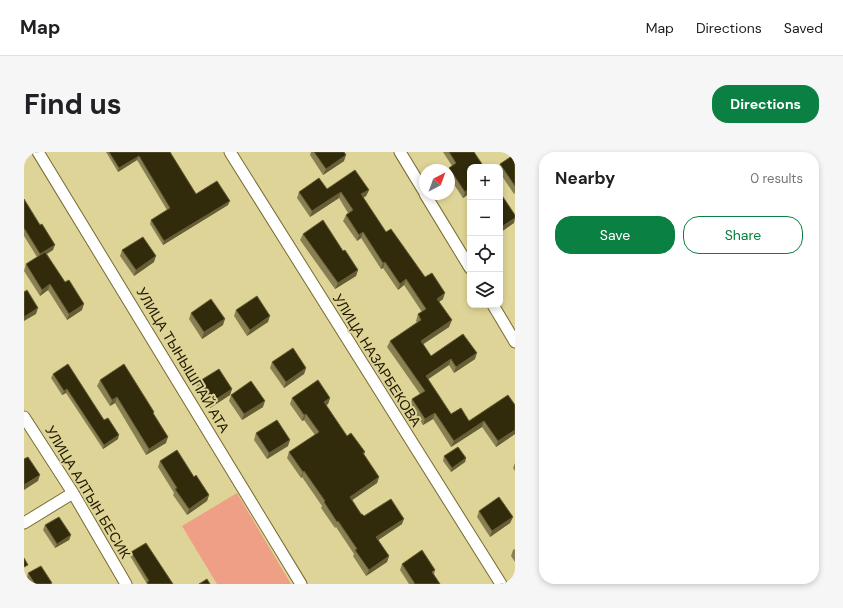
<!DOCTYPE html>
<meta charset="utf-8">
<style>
body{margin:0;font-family:"DM Sans",sans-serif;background:#f6f6f6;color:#202124}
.controls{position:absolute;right:12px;top:12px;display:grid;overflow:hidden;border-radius:8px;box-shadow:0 2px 6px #0003}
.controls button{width:36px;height:36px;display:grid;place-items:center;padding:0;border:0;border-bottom:1px solid #e0e0e0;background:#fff;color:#202124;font:20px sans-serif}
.compass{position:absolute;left:395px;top:12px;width:36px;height:36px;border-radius:50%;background:#fff;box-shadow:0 2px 6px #0003;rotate:41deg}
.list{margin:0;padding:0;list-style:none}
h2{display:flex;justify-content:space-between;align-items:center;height:52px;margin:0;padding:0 16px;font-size:17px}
h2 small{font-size:13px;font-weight:400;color:#757577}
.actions{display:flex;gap:8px;padding:12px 16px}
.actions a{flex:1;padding:9px 0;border:1px solid #0b8043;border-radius:16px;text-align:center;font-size:14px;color:#0b8043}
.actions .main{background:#0b8043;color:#fff}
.icon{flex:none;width:22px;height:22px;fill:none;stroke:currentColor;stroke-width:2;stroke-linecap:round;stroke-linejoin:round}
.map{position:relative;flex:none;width:491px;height:432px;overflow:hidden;border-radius:16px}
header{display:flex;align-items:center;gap:24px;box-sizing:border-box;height:56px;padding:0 20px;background:#fff;border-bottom:1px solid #e0e0e0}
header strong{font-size:19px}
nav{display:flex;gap:22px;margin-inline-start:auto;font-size:14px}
.intro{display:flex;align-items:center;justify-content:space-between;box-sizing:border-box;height:96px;padding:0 24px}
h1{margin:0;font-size:28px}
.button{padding:10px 18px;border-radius:16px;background:#0b8043;color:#fff;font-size:14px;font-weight:700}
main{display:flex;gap:24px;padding:0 24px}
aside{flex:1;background:#fff;border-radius:16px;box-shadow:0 2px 6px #0003}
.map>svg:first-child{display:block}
.green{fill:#ef9f85}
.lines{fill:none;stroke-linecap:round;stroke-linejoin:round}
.minor-casing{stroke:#776c31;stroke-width:13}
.minor{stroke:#fff;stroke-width:11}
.wall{fill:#888052}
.shaded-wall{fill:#655e36}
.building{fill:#312b0c;stroke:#655e36}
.labels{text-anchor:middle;stroke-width:4;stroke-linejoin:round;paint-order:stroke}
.street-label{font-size:14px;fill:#1f1a03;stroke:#dfd497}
</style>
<header>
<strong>Map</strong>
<nav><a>Map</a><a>Directions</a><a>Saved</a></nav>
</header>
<div class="intro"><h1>Find us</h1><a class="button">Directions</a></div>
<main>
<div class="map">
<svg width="491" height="432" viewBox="0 0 491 432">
<rect width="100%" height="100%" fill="#dfd497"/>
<path class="green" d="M213 341 267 432H193L158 374Z"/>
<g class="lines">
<defs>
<path id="minor" d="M14 0 277 432
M206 0 477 432
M376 0 401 41
M401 42 446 116
M469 153 491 190
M0 265 49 341 102 432
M0 371 49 341"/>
</defs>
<use href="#minor" class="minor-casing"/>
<use href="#minor" class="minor"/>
</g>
<path class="wall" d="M82 0H146L172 42 204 53 139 93 126 72 127 68 143 58 113 8 94 20Z
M287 0H320V9L299 23 286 3Z
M419 0H450L446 15V41L439 46 425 25V18H424L425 16 428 14Z
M491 2V41L490 42 476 21V15H475L476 12Z
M303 37 345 38 342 44 339 46 362 80 419 147 415 150 425 175 399 192 407 204 451 207 430 221 425 213 404 227 427 262 445 269 491 253V282L472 295 458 275 427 295 409 267 399 273 386 254 388 247 396 242 363 195 366 189 393 170 392 169 394 162 398 160 380 133 374 138 359 116 357 117 337 86 333 89 319 69 322 63 324 61 315 46 286 65 273 46 275 40Z
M0 47 29 98 23 102 58 158 43 168 24 138 16 144 0 119 2 112 13 105 0 84Z
M279 82 319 99 334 118 332 124 311 137 276 88Z
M98 98 130 110 110 124 96 104Z
M212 158 244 170 223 184 210 164Z
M167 161 199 173 178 187 165 167Z
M248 210 282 216 280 222 260 236 246 216Z
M29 222 80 268 94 287 79 297 42 241 38 243 27 226Z
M76 228 130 260 129 262 142 291 122 303 91 251 86 254 73 234Z
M174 230 208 237 206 243 186 256 172 237Z
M207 243 239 255 218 268 205 249Z
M268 246H306L304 252 302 253 323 284 341 300 340 303 355 325 353 331 328 348 337 362 340 364 378 372 354 388 365 404 363 410 342 424 329 404 330 402 312 375 311 376 297 356 298 354 278 325 277 326 263 306 265 300 291 283 280 268 278 269 266 252Z
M232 281 264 294 243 307 230 288Z
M420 304 442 306 441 310 427 320 419 309Z
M136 309 170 325 185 343 183 349 163 363 149 343 150 341 134 315Z
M491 311V319L489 316Z
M455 359 489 365 486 371 466 385 453 365Z
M21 373 47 383 45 388 31 396 19 378Z
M491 397V410L487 404 489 398Z
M107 400 149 432H123L106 404Z
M378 412 411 418 410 423 416 432H385L376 418Z
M4 421 28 431 27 432H7L3 425Z"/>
<path class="shaded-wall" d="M322 3 320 9 299 23 302 17Z
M115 4 113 8 94 20 95 16Z
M446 36V41L439 46 441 40Z
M345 38 342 44 335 48 337 42Z
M317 40 315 46 286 65 288 59Z
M206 49 204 53 139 93 140 89Z
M491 66 490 71 476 81V76Z
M339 80 337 86 333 89 335 83Z
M31 93 29 98 14 107 16 102Z
M132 104 130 110 110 124 112 118Z
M361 110 359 116 357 117 359 111Z
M334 118 332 124 311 137 314 131Z
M382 127 380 133 374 138 376 132Z
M26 132 24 138 16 144 18 138Z
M421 141 419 147 411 153 413 147Z
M60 152 58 158 43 168 45 162Z
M14 156 12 162 0 169V165Z
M246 164 244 170 223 184 226 178Z
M201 167 199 173 178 187 180 180Z
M428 168 425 175 395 195 397 189Z
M453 201 451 207 430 221 432 215Z
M427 207 425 213 400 230 402 224Z
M282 216 280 222 260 236 262 230Z
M43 237 42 241 38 243 40 239Z
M208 237 206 243 186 256 188 250Z
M93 245 91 251 86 254 88 248Z
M306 246 304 252 298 256 300 250Z
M241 249 239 255 218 268 220 262Z
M411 261 409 267 399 273 401 267Z
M282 262 280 268 278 269 280 263Z
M460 269 458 275 427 295 430 289Z
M491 278V282L472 295 474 289Z
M95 283 94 287 79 297 80 293Z
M144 285 142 291 122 303 125 297Z
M266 288 264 294 243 307 245 301Z
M442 306 441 310 427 320 428 316Z
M280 319 278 325 277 326 279 320Z
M16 323 14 329 0 338V333Z
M355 325 353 331 324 351 326 345Z
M185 343 183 349 163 363 165 357Z
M489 365 486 371 466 385 468 379Z
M380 367 378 372 350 391 352 385Z
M47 383 45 388 31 396 33 392Z
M365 404 363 410 342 424 345 418Z"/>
<path class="building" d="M85 0H146L172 42 193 29 206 49 140 89 127 68 146 56 115 4 95 16Z
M290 0H320L322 3 302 17Z
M425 0H450L460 15H446V36L441 40 425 16 432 11Z
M491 2V34L476 12Z
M331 18 345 38 337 42 362 80 367 77 401 125 408 121 421 141 413 147 428 168 397 189 407 204 439 182 453 201 432 215 427 207 402 224 427 262 437 256 445 269 484 243 491 253V278L474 289 460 269 430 289 411 261 401 267 388 247 401 239 366 189 397 168 394 162 402 157 382 127 376 132 361 110 359 111 339 80 335 83 322 63 329 58 317 40 288 59 275 40 295 26 303 37Z
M476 42H477L491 63V66L476 76Z
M0 47 16 73 18 72 31 93 16 102 0 76Z
M299 68 319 99 321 98 334 118 314 131 279 82Z
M119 85 132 104 112 118 98 98Z
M21 100 41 130 45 128 60 152 45 162 26 132 18 138 2 112Z
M3 138 14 156 0 165V140Z
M233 144 246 164 226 178 212 158Z
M187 147 201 167 180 180 167 161Z
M269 196 282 216 262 230 248 210Z
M44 212 80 268 84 266 95 283 80 293 43 237 40 239 29 222Z
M100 212 130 260 129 261 144 285 125 297 93 245 88 248 76 228Z
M195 217 208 237 188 250 174 230Z
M294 228 306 246 300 250 323 284 327 281 341 300 339 301 355 325 326 345 337 362H338L340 364 367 347 380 367 352 385 365 404 345 418 331 398 333 397 314 369 313 370 300 350 301 349 280 319 279 320 265 300 295 280 282 262 280 263 268 246Z
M227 229 241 249 220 262 207 243Z
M253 268 266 288 245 301 232 281Z
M434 295 442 306 428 316 420 304Z
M153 298 170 325 172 323 185 343 165 357 151 337 153 336 136 309Z
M4 305 16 323 0 333V307Z
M475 345 489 365 468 379 455 359Z
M35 365 47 383 33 392 21 373Z
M122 391 149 432H124L123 430 125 429 107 400Z
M398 398 411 418 408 420 416 432H391L378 412Z
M0 406 4 413 0 415Z
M17 414 28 431 26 432H11L4 421Z
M183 427 186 432H175Z"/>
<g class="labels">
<g class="street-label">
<text transform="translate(159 208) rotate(59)" y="5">УЛИЦА ТЫНЫШПАЙ АТА</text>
<text transform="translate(353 208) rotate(58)" y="5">УЛИЦА НАЗАРБЕКОВА</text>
<text transform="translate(64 340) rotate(59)" y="5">УЛИЦА АЛТЫН БЕСИК</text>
</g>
</g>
</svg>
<div class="controls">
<button>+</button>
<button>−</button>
<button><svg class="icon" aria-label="locate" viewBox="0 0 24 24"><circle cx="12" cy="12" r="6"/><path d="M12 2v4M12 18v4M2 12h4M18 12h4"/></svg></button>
<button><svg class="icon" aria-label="layers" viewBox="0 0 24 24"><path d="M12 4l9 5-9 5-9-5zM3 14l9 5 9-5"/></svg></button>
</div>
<svg class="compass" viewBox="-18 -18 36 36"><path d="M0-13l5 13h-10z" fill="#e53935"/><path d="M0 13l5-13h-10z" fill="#757577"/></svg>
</div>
<aside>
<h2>Nearby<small>0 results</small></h2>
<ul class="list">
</ul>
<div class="actions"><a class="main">Save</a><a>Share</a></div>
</aside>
</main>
